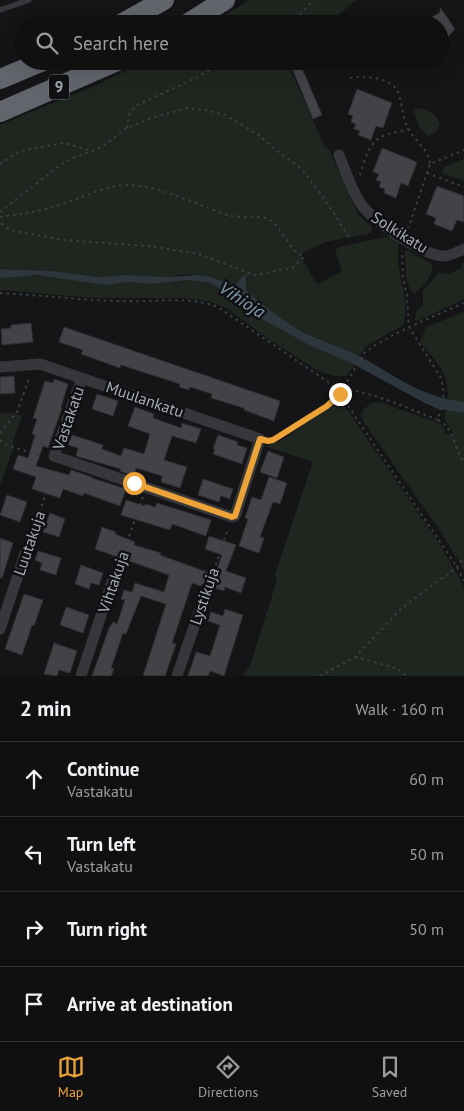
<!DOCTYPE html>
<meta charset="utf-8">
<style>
body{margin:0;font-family:"PT Sans",sans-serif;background:#1e1e1f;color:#f1f3f6}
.stop{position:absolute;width:15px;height:15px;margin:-11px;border:4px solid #eda337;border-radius:50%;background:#fff}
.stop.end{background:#eda337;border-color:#fff;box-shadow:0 1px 5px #0008}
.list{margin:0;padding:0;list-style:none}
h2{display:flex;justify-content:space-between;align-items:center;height:65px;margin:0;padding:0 20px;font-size:21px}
h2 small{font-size:16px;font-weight:400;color:#9c9d9f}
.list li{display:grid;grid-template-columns:32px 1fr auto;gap:15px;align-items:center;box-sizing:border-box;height:75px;padding:0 20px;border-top:1px solid #303031}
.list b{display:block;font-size:19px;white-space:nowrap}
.list p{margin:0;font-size:16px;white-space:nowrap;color:#9c9d9f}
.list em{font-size:16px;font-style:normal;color:#9c9d9f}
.icon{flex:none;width:28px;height:28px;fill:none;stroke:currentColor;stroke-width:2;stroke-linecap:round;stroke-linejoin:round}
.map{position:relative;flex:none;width:464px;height:676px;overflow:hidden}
.search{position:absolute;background:#101011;box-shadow:0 5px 20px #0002;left:15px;right:15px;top:15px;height:55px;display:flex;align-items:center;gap:12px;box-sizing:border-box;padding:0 18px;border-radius:28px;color:#9c9d9f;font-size:19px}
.sheet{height:365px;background:#101011}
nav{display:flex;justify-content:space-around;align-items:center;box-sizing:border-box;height:70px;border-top:1px solid #303031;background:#101011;font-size:14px;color:#9c9d9f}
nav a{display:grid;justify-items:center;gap:2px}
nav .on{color:#eda337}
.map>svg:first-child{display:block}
.green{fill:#1f2620}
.water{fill:#2d363c}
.building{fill:#414347;stroke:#2f2f33}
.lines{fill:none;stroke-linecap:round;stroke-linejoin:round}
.path{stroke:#3c3e42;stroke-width:2;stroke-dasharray:2.5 4;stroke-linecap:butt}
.service{stroke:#36373b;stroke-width:5.5}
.minor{stroke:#36373b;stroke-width:11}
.motorway{stroke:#62656c;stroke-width:20}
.route{stroke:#eda337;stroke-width:6}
.labels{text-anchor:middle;stroke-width:5;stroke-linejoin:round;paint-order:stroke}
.shield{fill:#101012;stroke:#7a7e85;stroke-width:1}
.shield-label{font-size:15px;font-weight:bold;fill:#a7adb6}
.street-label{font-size:16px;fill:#a7adb6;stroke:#101012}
.water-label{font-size:18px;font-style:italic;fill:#7f9db1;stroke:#101012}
</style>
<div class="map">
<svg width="464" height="676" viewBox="0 0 464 676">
<rect width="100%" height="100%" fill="#151517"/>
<path class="green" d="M249 0H357L326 24H212Z
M145 61H286L325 147 329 149 352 202 359 215 372 227 371 233 326 242 300 254 315 282 319 284 342 271 335 250 339 247 385 237H391L399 242C398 248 398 255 398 262 400 278 411 313 402 326L366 346 359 356C341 347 321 340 302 331 282 321 262 305 246 290L247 277H242L236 284 234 285 211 277 187 274 169 277 126 275 98 277 52 271 0 269V125L99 84Z
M417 108C429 110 435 112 440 125L436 132 428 136 419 127 414 111Z
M464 159V181L442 173 444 167Z
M407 250 432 264C433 275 424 287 415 293L410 290 406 276 405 252Z
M464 263V299L418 321 415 320 416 312 423 306V291L438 273 449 274 462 268V264Z
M27 275 54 277 106 285 128 282 152 284 187 280 211 283 262 319 309 345 355 364 347 376H334L319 371 271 341 228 309 208 301 181 298H95L0 290V277H18Z
M464 312V402L448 400C448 369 438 364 420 342L426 327Z
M337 402H340L344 405 439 543 462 583 464 588V676H243L250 666 277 580 275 575 313 462 265 446 281 441Z
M379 402 441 424 444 428 445 434 454 435 444 418 447 410 464 413V570L441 532 365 424 361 415 362 411 371 403Z
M11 413 22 416 13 441V449L0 485V414Z"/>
<path class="water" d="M0 269 52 271 98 277 126 275 169 277 198 275 211 277 234 285 236 284 242 277 246 275V290C262 305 282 320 301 331 319 340 339 346 357 355 395 375 420 397 464 402V413L438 409 425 403 351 363 309 345 262 319 211 283 187 280 152 284 128 282 106 285 36 275 5 278 0 277Z"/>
<path class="building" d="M440 7 455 29 440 46V24H422L440 12Z
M289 61H299L322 115 313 119Z
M357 89 392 103 383 128 376 126 371 140 358 135 360 131 354 129 356 124 351 122 353 116 348 114Z
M382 148 417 162 408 186 401 183 396 198 384 193 385 189 379 187 381 182 376 180 379 174 373 172Z
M437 186 464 196V222L457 220 452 231 434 224 436 218 426 214Z
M31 323 33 342 2 345 1 329 11 328V325Z
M64 327 280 401 274 421 244 410V408L211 398 212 394 190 387 189 390 179 387 180 384 121 365 120 368 81 354 83 350 59 342Z
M14 376 15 393 0 394V377Z
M54 379 68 384 61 407 62 408 48 448 43 446 36 466 69 475 71 470 92 477V478L126 489 120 506 84 493 83 496 63 489 60 498 32 489 36 477 13 469 18 455 28 458 35 435 32 434 37 419 33 418 45 381 53 383Z
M97 394 118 401 113 416 92 409Z
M135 407 154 414 153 418 181 428 182 423 201 429 196 443 172 436 164 460 187 467 180 488 161 482 162 476 136 468 135 473 132 472 131 475 120 471 121 469 76 456 78 448 68 445 72 435 103 445 102 449 121 456 124 448 144 454 150 434 128 426Z
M218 435 238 442 237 445 247 448 242 464 213 454 215 450 213 449Z
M268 451 284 457 277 478 260 472Z
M269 477 287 483 280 504 273 502 260 537 264 538 259 553 239 546 248 519 245 518 252 497 261 500Z
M203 479 233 489 230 499 221 496 219 502 198 495Z
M7 495 27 502 20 522 0 515Z
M126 500 145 506V504L155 507 157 503 211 520 206 536 172 524 170 530 121 515Z
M50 513 65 519 59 537 43 532Z
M102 527 116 532 115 534 135 542 134 545 161 553 160 555 215 575 222 555 205 549 209 536 236 545 226 571 246 578 241 593 225 587 224 591 202 584 201 586 192 583 172 643 176 644 165 676H143L166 604 141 596 126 634 123 633 111 668 114 669 111 676H92L109 628 113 622 117 624 125 600 121 599 124 590 132 592 135 583 164 592 169 575 95 549Z
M0 538 13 543 2 578H0Z
M38 551 61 558 56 575 40 570 42 563 35 560Z
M81 565 103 573 99 585 91 583 89 589 75 584Z
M24 594 43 600 34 626 32 625 22 655 5 649Z
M66 607 89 615 83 633 60 625Z
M225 609 243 615 224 676 210 671 208 676H188L196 652 210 656 220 625 208 621 211 612 223 616Z
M54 643 77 651 70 673 59 670 57 676 44 674Z"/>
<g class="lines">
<path class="path" d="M291 24 314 0
M350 78C363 75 388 77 397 90 402 99 402 117 408 128 414 141 429 149 430 164
M127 128 129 114 137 105 196 78 225 61
M0 164 20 151 64 143 92 151 103 146 127 128 151 118 188 108 206 110 225 115 259 135 276 150 302 169 326 201 351 240
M427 173 464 187
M360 175C364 162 368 144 381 137 389 133 400 132 408 129
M0 212 59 166 71 159 92 151
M0 217C22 214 42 211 63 204 81 198 99 189 117 186 152 181 194 204 227 215 239 219 257 214 268 219 279 225 285 239 292 248 296 252 300 254 304 257L292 268 254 275 199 254 149 246 62 240 10 230 0 222
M408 229 430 164 464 150
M0 293C40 295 79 300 119 301 152 303 187 295 218 307L331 384 340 394 457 567 464 581
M343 389C376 393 407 408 438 420L444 394 441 378 409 327 407 296 403 277 402 251
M438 420C454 428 455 449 464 463
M0 433 17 412 30 376
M0 440 7 445 42 456
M271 440 327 406 340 394 364 353C394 331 431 318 464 303
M29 543 54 469
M116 573 143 497
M203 602 228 529
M355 657 396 668 407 676
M320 676 355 657 403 607 457 567 464 557"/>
<path class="service" d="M0 10 29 0"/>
<path class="minor" d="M339 155C346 172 351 190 361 204 373 221 421 254 442 256 449 257 457 252 464 249
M0 367 40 364 260 439 235 516 232 517 54 456 82 378
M0 629 25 554
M81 676 112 582
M177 676 199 612"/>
<path class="motorway" d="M121 24 164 0
M187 24 225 0
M0 79 43 61
M0 112 117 61"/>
</g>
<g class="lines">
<path class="route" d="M134 483 232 517 235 516 260 439 268 441 273 440 327 406 340 394"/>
</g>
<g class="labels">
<rect class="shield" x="49" y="74.5" width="20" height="25" rx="4"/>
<g class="shield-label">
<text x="59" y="92">9</text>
</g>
<g class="street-label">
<text transform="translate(400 232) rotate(32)" y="6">Solkikatu</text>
<text transform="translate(145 399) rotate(19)" y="6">Muulankatu</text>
<text transform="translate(68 418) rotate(-71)" y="6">Vastakatu</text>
<text transform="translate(29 543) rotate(-71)" y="6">Luutakuja</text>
<text transform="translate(113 582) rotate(-71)" y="6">Vihtakuja</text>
<text transform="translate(204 596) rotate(-71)" y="6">Lystikuja</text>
</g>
<g class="water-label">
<text transform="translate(242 300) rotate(33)" y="6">Vihioja</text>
</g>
</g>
</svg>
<div class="stop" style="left:134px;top:483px"></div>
<div class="stop end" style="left:340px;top:394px"></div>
<div class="search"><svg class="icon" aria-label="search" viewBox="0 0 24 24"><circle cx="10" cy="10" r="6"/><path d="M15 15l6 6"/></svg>Search here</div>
</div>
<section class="sheet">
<h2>2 min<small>Walk · 160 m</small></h2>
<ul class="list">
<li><svg class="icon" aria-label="ahead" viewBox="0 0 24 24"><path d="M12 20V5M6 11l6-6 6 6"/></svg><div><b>Continue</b><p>Vastakatu</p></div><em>60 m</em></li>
<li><svg class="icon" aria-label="left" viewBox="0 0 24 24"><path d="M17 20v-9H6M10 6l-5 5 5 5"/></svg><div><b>Turn left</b><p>Vastakatu</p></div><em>50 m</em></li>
<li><svg class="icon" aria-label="right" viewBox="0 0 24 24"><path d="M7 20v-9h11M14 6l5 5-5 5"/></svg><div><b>Turn right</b></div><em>50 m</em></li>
<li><svg class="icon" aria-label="arrive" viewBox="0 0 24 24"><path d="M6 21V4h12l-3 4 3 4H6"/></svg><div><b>Arrive at destination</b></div></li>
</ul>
</section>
<nav>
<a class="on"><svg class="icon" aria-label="map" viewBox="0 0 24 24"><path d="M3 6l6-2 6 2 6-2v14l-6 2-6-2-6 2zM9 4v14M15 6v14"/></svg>Map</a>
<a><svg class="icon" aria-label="directions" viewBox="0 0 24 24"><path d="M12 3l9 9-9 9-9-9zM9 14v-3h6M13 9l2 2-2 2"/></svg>Directions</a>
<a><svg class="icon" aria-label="saved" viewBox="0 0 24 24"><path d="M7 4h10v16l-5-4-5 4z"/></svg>Saved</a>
</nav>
